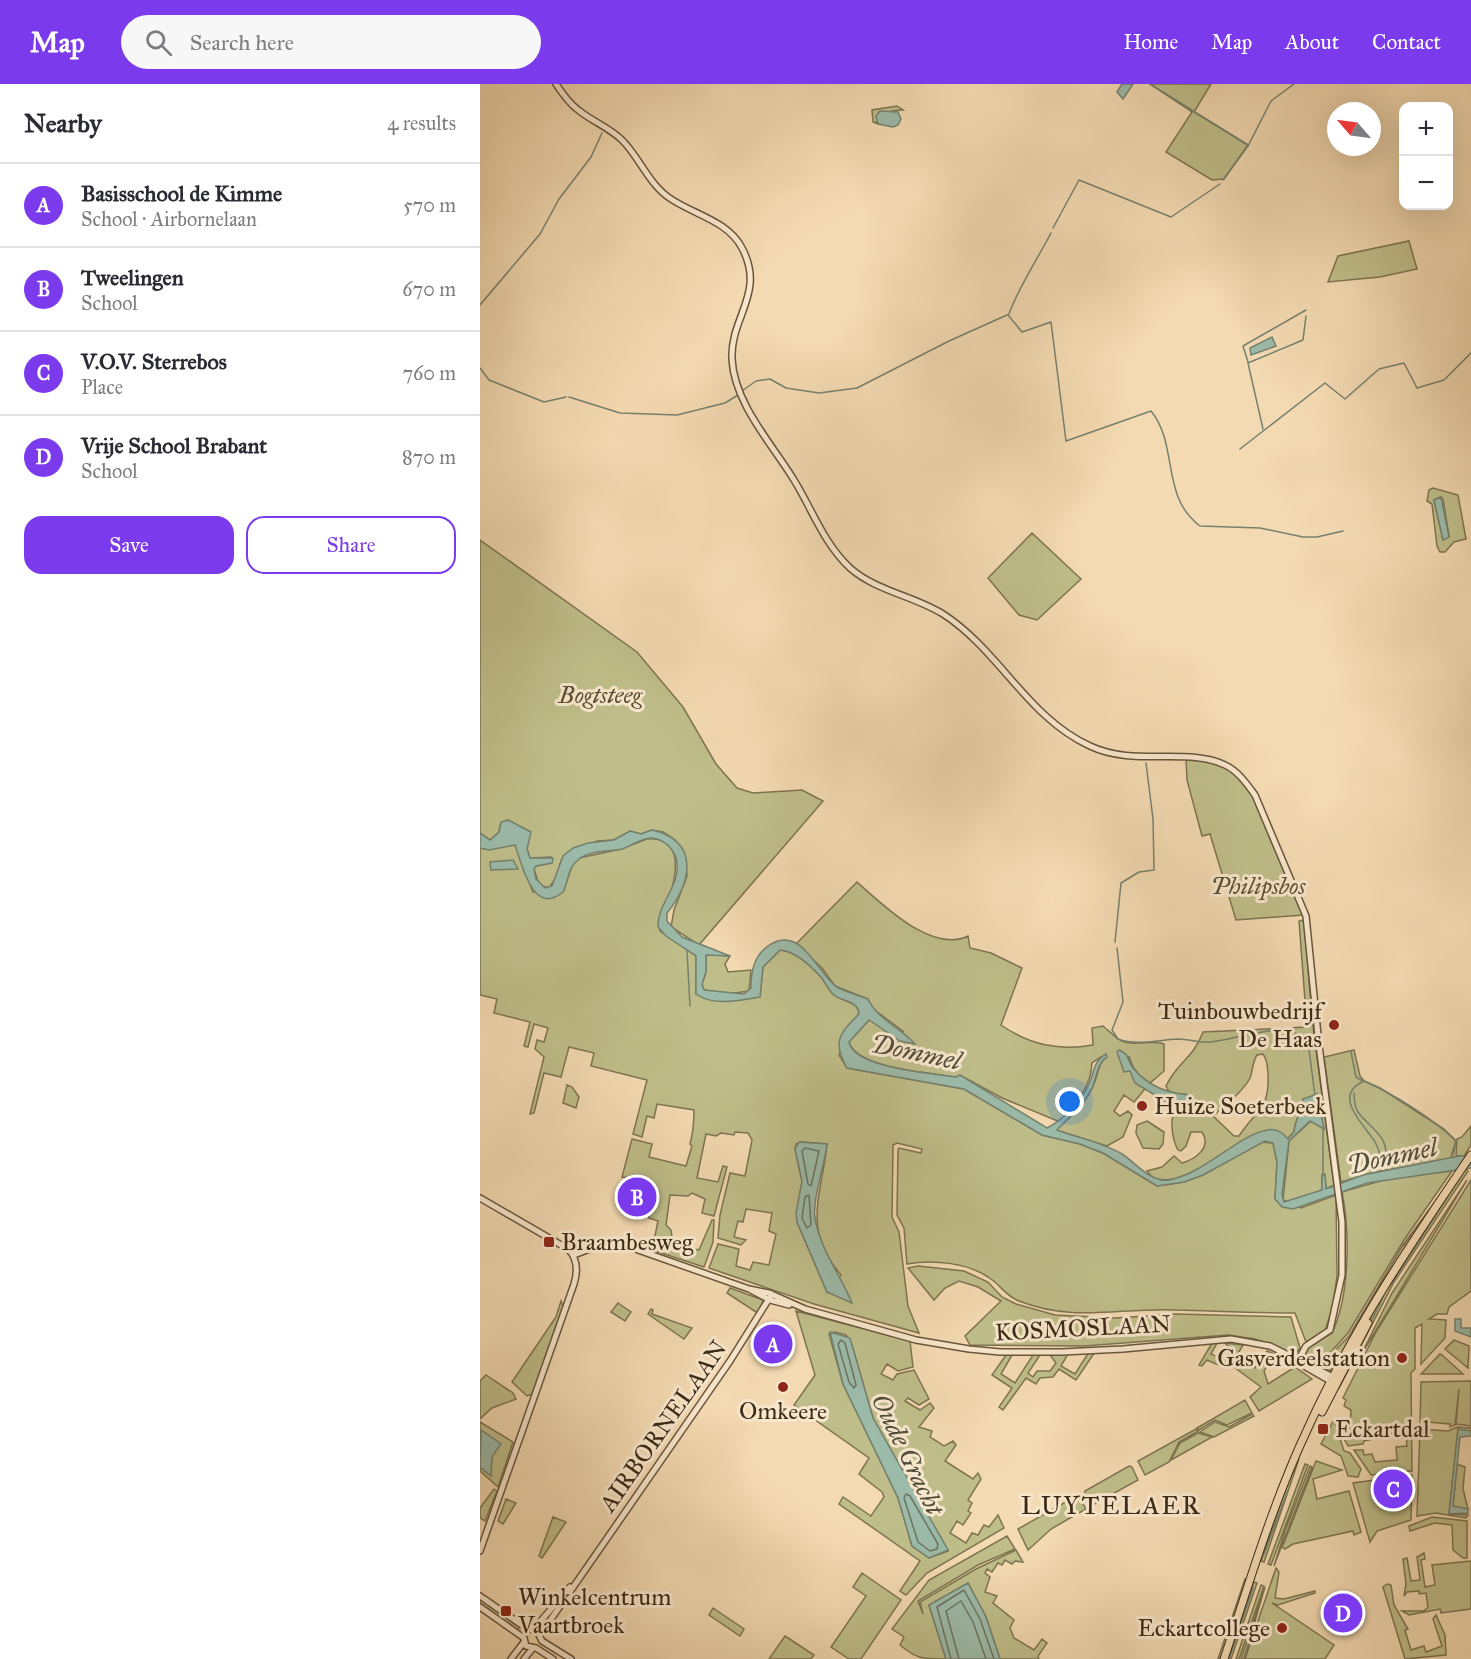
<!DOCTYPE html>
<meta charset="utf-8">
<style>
body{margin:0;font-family:"IM FELL Great Primer",serif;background:#f7f7f7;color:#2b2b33}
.controls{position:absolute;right:18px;top:18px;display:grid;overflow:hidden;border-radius:12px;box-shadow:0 6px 24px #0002}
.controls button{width:54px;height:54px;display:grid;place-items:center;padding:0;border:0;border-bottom:2px solid #e1e1e2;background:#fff;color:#2b2b33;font:30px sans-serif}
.compass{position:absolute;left:847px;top:18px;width:54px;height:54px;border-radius:50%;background:#fff;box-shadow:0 6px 24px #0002;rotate:298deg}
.you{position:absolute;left:590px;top:1018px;width:21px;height:21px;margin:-15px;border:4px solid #fff;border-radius:50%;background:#1a73e8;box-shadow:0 0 0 9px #1a73e833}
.badge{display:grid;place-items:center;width:39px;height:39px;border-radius:50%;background:#7c3aed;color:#fff;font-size:20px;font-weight:700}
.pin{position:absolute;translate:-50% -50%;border:3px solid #fff;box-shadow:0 2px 6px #0006}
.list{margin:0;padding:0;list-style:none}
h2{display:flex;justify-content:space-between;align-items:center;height:78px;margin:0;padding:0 24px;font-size:26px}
h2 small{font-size:20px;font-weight:400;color:#7c7c81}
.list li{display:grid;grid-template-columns:39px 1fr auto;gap:18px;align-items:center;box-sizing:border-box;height:84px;padding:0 24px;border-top:2px solid #e1e1e2}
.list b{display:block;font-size:22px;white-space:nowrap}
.list p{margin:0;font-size:20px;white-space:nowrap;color:#7c7c81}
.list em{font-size:20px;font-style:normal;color:#7c7c81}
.actions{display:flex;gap:12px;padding:18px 24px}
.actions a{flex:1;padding:14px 0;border:2px solid #7c3aed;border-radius:18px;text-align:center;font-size:21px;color:#7c3aed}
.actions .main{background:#7c3aed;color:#fff}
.icon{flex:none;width:33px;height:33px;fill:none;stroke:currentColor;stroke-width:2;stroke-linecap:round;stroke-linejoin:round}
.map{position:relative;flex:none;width:991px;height:1575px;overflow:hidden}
header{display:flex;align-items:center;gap:36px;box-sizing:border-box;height:84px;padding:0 30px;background:#7c3aed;color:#fff}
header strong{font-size:28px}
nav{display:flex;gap:33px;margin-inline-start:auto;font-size:21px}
.search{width:420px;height:54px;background:#f7f7f7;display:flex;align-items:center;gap:15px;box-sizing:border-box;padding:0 21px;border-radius:33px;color:#7c7c81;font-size:22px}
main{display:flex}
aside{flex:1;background:#fff}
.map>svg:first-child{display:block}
.green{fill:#bfbe8a;stroke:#7d7450;stroke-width:1.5;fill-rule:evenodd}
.water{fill:#9cbbaa;stroke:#75816f;stroke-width:1.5}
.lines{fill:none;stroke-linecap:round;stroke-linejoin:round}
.shore{stroke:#6c7260;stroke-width:1.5}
.stream{stroke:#75816f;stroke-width:1.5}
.minor-casing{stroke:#69563d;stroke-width:8}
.major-casing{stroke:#3b2a16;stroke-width:9}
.minor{stroke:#f8e7cd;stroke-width:5}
.major{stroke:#f4dab2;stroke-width:7}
.poi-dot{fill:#8f2418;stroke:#f8e7cd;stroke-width:2}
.labels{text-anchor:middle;stroke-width:6;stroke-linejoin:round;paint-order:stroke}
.park-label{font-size:24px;font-style:italic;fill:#5c4f33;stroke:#f8e7cd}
.poi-label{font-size:24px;fill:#3b2a16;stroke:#f8e7cd;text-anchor:start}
.street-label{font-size:24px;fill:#3b2a16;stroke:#f8e7cd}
.water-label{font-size:26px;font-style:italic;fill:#534e3b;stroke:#f8e7cd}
.neighbourhood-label{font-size:26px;letter-spacing:1.5px;fill:#3b2a16;stroke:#f8e7cd}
</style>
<header>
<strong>Map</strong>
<div class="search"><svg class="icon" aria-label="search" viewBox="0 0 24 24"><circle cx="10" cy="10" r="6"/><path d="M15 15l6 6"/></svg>Search here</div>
<nav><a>Home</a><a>Map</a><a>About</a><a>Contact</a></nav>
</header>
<main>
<aside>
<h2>Nearby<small>4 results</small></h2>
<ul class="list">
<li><span class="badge">A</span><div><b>Basisschool de Kimme</b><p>School · Airbornelaan</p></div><em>570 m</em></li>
<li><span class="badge">B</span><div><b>Tweelingen</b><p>School</p></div><em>670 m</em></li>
<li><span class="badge">C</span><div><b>V.O.V. Sterrebos</b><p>Place</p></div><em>760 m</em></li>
<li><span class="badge">D</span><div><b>Vrije School Brabant</b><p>School</p></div><em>870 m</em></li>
</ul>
<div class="actions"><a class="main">Save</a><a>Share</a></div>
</aside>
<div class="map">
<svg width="991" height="1575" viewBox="0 0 991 1575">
<rect width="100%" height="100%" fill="#f4dab2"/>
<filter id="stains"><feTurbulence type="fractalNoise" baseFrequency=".00333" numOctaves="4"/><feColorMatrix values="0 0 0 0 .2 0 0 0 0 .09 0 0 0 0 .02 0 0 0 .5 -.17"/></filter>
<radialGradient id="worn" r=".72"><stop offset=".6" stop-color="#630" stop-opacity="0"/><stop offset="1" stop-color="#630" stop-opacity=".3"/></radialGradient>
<path class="green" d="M670 0H731L714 28 768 61 744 95 732 96 686 68 712 28Z
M417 22 423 26 412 27 396 38 398 40 393 38 392 26Z
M929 157 937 185 900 193 848 198 858 172Z
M953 404 978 411 986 455 974 458 965 468H960L957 462 952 420 947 417 949 406ZM961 413 963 415 969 452 963 456 954 416Z
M552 449 601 495 557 536 539 531 508 494Z
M0 456 157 568 203 623 236 680 257 704 273 709 322 706 343 717 219 861 191 843 194 826 207 792 203 766 194 755 183 748 172 746 161 750 150 747 134 756 117 757 81 777 77 792 69 804 59 801 54 785 56 782 72 779 71 773 50 774 47 765 50 748 28 736 20 742 19 748 10 756 0 749Z
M706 675C718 675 735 675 747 681 781 700 808 794 823 831L756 836 730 750 722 752 707 696Z
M167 755C218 751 186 822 180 847L216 872V910L237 917 280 913 283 883 300 866C314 867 330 881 340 892 345 897 348 906 354 911 363 918 378 917 379 930L369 941 359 971 367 984 484 1005 562 1051 600 1060 623 1069 677 1102 704 1098 723 1091 780 1058 793 1059 797 1078 795 1115 821 1124 856 1111 857 1192 853 1222 845 1247 826 1258 815 1229C775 1229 736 1227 697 1226 640 1223 595 1239 539 1217 526 1212 521 1202 511 1195 490 1179 453 1175 427 1180L424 1144 417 1131 418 1066 419 1064 441 1069 442 1065 417 1059 413 1061 412 1133 419 1148 428 1222 439 1249 334 1220 229 1184 238 1160 259 1165 256 1182 270 1186 273 1178 289 1181 296 1150 289 1147 292 1129 266 1125 263 1138 258 1137 254 1153 266 1156 261 1161 238 1154 240 1131 250 1089 265 1092 272 1056 268 1049 255 1048 254 1051 241 1049 236 1052 226 1050 217 1094 238 1098 243 1082 247 1083 234 1132 222 1129 225 1115 212 1109 208 1112 190 1111 186 1141 191 1146 193 1161 219 1166 232 1136H234L233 1158 224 1183 172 1166 178 1137 169 1134 170 1096 142 1093 152 1055 172 1060 169 1073 206 1082 212 1062 210 1060C213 1049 214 1038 214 1026L177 1020 174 1034 167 1032 162 1053 153 1050 167 996 111 982 114 969 89 963 81 993 64 989 54 1029 50 1030 64 973 55 965 57 956 64 958 68 944 54 940 48 963 44 962 50 938 14 929 17 915 0 911V764C13 768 23 759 35 761L53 808H83L92 782 99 774 141 765ZM322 1058 347 1060C342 1111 321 1145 361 1191L347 1208 317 1138 322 1097 315 1065 316 1060Z
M377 798C402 820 452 870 488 852L490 864 511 869 542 884 521 941C550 961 579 967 613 961L612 944 623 942C628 946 633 951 638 955 651 964 670 955 684 960V987L670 999C659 993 652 984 649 972 650 987 652 997 665 1005L654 1018 644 1011 634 1027 640 1032 648 1027 652 1031 643 1053 627 1062 576 1046C592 1032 608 1018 615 997 618 989 619 982 623 975L621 973 612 979C611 1004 595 1020 580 1038L522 1014 480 991 476 993C451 989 375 984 369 958L389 936 424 948 392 924 388 915 355 902 342 884 316 860Z
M824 836 833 943 854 1101 846 1105 845 1091H842V1106L810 1118 803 1116 809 1057 831 1037 844 1045 837 1010C826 1022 815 1031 814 1048L807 1055 788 1046C755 1058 710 1106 673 1094L667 1087 682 1083 694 1072 702 1079C716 1075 732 1063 722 1048H711L706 1062 701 1067 698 1066C692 1055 689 1035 696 1024L701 1027 710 1011 690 1009 686 1002C698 977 713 975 723 948L827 943 819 837ZM783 970C788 977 787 981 788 989 790 1025 777 1025 759 1052H754L733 1032C744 1023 764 1006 770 994 773 986 772 979 777 971Z
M229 870 250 872 245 880 248 888 271 886 269 907 248 910 224 906 222 900 226 888V871Z
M874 966 880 992 884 997 900 1004 964 1045 976 1057 970 1076 895 1088 861 1098 844 973Z
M87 1001 92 1003 99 1013 96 1024 83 1019Z
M667 1037 684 1048 683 1060 679 1065 663 1064 656 1049 657 1041Z
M991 1042V1061L984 1072H976L977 1055 982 1053Z
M985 1084 988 1087 914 1198 859 1304 857 1303 904 1206Z
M972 1087 924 1156 868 1249 851 1268 846 1278 843 1279 823 1270 826 1265 852 1249C870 1211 870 1148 862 1108L914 1093Z
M987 1096 881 1271 912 1209Z
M991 1096V1207L969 1223 967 1230H957L949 1235 966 1236 965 1254 941 1280 942 1240 935 1244V1285L931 1289 932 1387 891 1391 874 1366H883L884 1371 892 1370 895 1378 917 1376 916 1363 927 1362 926 1348 903 1350V1353L884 1357 883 1360 868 1362 863 1353 870 1343 871 1326 864 1322 866 1316 863 1314 896 1248Z
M963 1107 924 1161 926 1163 890 1217 855 1285 847 1287 851 1271 869 1252 923 1161Z
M438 1182 484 1187 508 1198 522 1213 536 1220 575 1231 635 1234 696 1230 811 1233 820 1264 815 1270 775 1255 748 1251 604 1262 490 1261 485 1252 521 1217 498 1203 479 1197 465 1204 454 1216 428 1184Z
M250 1204 283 1216 279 1230 247 1209Z
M81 1217 83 1223 53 1310 47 1312 32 1298 76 1233Z
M138 1219 151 1228 145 1237 131 1228Z
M171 1225 173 1226 172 1230 212 1244 204 1255 168 1230Z
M316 1227 430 1257 433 1283 418 1287 407 1280 401 1290 413 1296 417 1290 434 1286 449 1315 439 1321 428 1314 425 1317 440 1326 450 1319 454 1324 439 1343 452 1347 450 1353 464 1362 473 1357 476 1361 465 1377 493 1395 498 1389 501 1395 488 1416 492 1419 488 1427 491 1429 483 1441 477 1437 470 1449 486 1459 492 1449 498 1451 504 1441 509 1443 518 1431 524 1444 447 1489 426 1511 420 1507 440 1477 359 1420 363 1413 391 1432 404 1413 402 1408 379 1390 389 1374 314 1321 335 1291ZM355 1248 366 1251 372 1261 393 1334 468 1467 449 1474 432 1462 418 1414 363 1300 349 1250Z
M974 1256 989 1262 988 1284 965 1265Z
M732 1259H737L731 1270 743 1276 749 1273 752 1266 745 1259 763 1261 756 1273 775 1284 787 1267 795 1270 784 1287 788 1300 815 1283 832 1295 779 1327 770 1313 781 1303 751 1281 743 1283 727 1276 722 1282 719 1281Z
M609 1268H615L596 1296 579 1285 573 1293 560 1294 556 1300 546 1294 523 1326 519 1323 532 1304 512 1291 526 1271H532L521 1290 535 1299 553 1271H560L548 1289 553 1293 557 1287H570L576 1279 570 1271 588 1270 581 1282 595 1290Z
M960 1270 962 1271 983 1290H941Z
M6 1291 33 1309 36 1315 12 1324 0 1335V1297Z
M991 1297V1342L976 1340 979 1305 975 1341 970 1343V1340L947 1338 946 1341 940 1340 941 1298Z
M765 1316 772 1329 747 1341 735 1336 719 1346 717 1344Z
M772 1330 774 1332 734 1353 720 1348 735 1338 749 1343Z
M854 1336 864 1367 870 1369 881 1385 878 1393 868 1392 861 1372 841 1360Z
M0 1338 33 1358 18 1403 0 1387V1383L11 1392 0 1354Z
M977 1343 991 1344V1347L978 1345 969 1430 988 1431 986 1434 956 1429 937 1432 940 1345 968 1347Z
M716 1345 718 1347 699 1358 689 1378 665 1391 658 1377Z
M718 1349 732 1353 691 1376 700 1359Z
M819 1375 784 1478 781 1477 808 1398Z
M836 1377 862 1386 833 1395 837 1415 869 1407 881 1448 874 1451 873 1447 813 1460 805 1465 802 1463 804 1459Z
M825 1380 828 1381 791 1481 788 1480Z
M977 1380 985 1383 983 1405 988 1425 973 1422Z
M649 1382 652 1383 658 1396 611 1422 604 1411 605 1407Z
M830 1382 832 1383 794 1482 805 1447Z
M932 1391 931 1436 897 1447 890 1458 873 1399Z
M14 1405 17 1407 5 1437 0 1434V1424Z
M598 1411 606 1425 571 1445 548 1466 538 1445Z
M26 1415 36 1419 23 1440 18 1437Z
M73 1433 86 1438 62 1474 59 1472Z
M952 1433 987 1437V1474H983L973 1466 972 1441 955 1439 930 1447 929 1442Z
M527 1452 535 1465 498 1481 438 1517 443 1530 440 1518 496 1485 536 1466 543 1478 535 1477 532 1480 525 1476 522 1481 518 1479 512 1488 507 1485 505 1489 510 1493 505 1508 517 1512 513 1519 534 1536 530 1544 534 1554 554 1566 562 1555 567 1559 558 1572 559 1575H520L506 1533 488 1499 449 1521 466 1575C441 1575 437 1575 420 1561L424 1553 412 1545 449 1496Z
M944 1469 945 1475 941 1476 945 1503 955 1501 952 1481 991 1477V1525L961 1529 960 1525 929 1531 922 1527H944L948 1523 946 1509 939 1510V1507L927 1508 924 1512 926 1500 923 1475 927 1474 931 1497 940 1496 937 1473Z
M796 1484 799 1488 795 1514 804 1515 835 1507V1509L798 1521 792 1519 854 1561 845 1575H765Z
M382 1489 421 1516 381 1575H369L351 1563 386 1512 373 1503Z
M765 1495 768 1496 742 1575H738Z
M774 1498 777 1499 751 1575H746Z
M907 1500 911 1501 914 1521 928 1545 925 1546 931 1566 944 1562 946 1568 962 1562 953 1535 956 1531 965 1551 966 1571 925 1575 903 1503Z
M781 1501 784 1502 759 1575H756Z
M785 1503 764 1575H761Z
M0 1515 40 1542 37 1547 0 1521Z
M233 1524 264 1545 260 1552 229 1531Z
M305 1552 334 1571 331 1575H289Z"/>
<path class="water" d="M642 0H653L643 15 637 8Z
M400 27 418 28 421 35 418 41 413 43 398 40 396 32Z
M792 253 796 262 771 271 770 264Z
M961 413 969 453 963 456 954 416Z
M28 736 51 748 47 765 50 774H73L72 779 56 782 54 785 56 795 65 804 72 802 83 772 93 764 108 759 134 756 150 747 161 750 172 746C220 757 212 799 187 829V837L202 853 250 872 226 871V888L222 900 224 906 264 910 271 904C271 887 274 872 288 862 321 838 338 891 357 903 366 908 378 911 388 915 396 934 421 944 435 960L420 957 389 936 369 958C374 984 451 989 476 993L480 991 567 1044C584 1035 600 1019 608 1002 615 989 612 978 626 970L627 973C616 980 617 995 611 1006 602 1023 589 1033 577 1046 598 1054 622 1058 642 1070 656 1079 671 1099 689 1096 728 1088 757 1051 788 1046 797 1044 803 1049 808 1055L814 1048C815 1035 822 1028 823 1015L837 1010 844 1045 830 1037 809 1057 802 1110 804 1118 842 1106V1091L845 1090 846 1105 883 1091 979 1072H991V1084L887 1099 813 1125 802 1123 795 1115 797 1078 793 1059 785 1057 723 1091 704 1098 677 1102 623 1069 600 1060 562 1051 484 1005 367 984C352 958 359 950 379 930 379 917 363 918 354 911 348 906 345 897 340 892 330 881 314 867 300 866L283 883 280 913C261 916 234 923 216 910V872L186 852 178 843C177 818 203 801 196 774 193 764 183 755 172 754 162 753 152 762 142 765 128 768 109 766 98 776 87 784 89 797 83 808 53 833 42 781 35 761L9 766 0 764V749L10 756 19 748 21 738Z
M33 776 38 785 11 786 10 778Z
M639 966C650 970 647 976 653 984 668 1002 686 1009 710 1011L715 1019 708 1026 701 1027 655 999 650 987 644 988 637 968Z
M319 1058 347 1060C345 1079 332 1117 335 1134 340 1165 360 1190 372 1219L347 1208 317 1138 316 1129 322 1097 315 1065Z
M975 1235H981V1244H991V1253L975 1247Z
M350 1248 370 1254 393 1334 468 1466 449 1474 432 1462 418 1414 363 1300Z
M978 1345 991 1347V1352L980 1353 973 1422 988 1425V1429L969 1430Z
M1 1346 21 1360 12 1373 11 1392 0 1383Z
M488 1499 506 1533 520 1575H466L449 1521Z"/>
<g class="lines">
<path class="shore" d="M325 1064 339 1067 331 1102 328 1100 322 1067Z
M329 1111 331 1141 327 1144 322 1134 325 1113Z
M361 1256 365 1259 376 1301 374 1304 369 1298 358 1260Z
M426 1410 430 1412 458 1460 457 1465 450 1467 438 1458 424 1414Z
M471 1575 457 1523 484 1506 500 1535 514 1575
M479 1575 466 1527 481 1517 493 1538 506 1575"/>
<path class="stream" d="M670 0 768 61
M743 96 768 62 791 17 814 0
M573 144 599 96 691 133 740 100
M0 221 60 150 79 115 111 73 122 49
M529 230C539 202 557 176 571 149
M528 231 542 248 571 238 586 357 671 327C699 361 680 412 720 442L780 444 823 453H837L863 447
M768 278 763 262 826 226
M0 284 9 296 64 318 86 313
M262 307 276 297 290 295 306 304 339 309 377 304 469 257 527 231
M89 313 140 329 197 331 245 319 258 311
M783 345 768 279 823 256 826 232
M760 365 845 299 865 315 899 285 924 279 937 304 964 296 991 269
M635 858 641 799 659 788 674 786 673 735 666 679
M637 864 643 918 632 946 638 955C657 962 677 956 698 955 708 955 719 959 730 958 756 956 808 933 828 958L835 1012
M207 867 210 922
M871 968 876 993 883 997
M874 1009C874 1015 875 1023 878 1028 887 1042 916 1056 902 1079
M843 1046V1092
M901 1086C902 1076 900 1067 895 1058 884 1040 851 1012 884 997 912 1009 955 1036 976 1057L973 1074
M911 1200 979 1095
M891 1238 903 1213
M784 1470 808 1406
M749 1575 773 1504"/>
<defs>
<path id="minor" d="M76 0C82 9 88 18 97 25 111 37 129 43 142 56 160 74 169 101 191 115 215 131 248 137 262 164 286 209 250 233 252 275 254 319 292 360 314 396 332 425 344 460 370 484 396 507 434 512 463 530 519 566 548 634 610 662 654 683 708 663 745 681 758 687 767 700 775 711L826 832 839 961 862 1138V1191L850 1246 826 1262 818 1277
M0 1114 88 1165C98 1175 98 1187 94 1200L0 1467
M94 1171 120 1161 141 1160 269 1205 289 1209 325 1225 436 1256 489 1265 520 1268H582L643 1265 751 1255 790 1262 855 1294
M271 1206 290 1216 309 1221
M826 1283 852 1298
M0 1512 46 1544 57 1547 62 1557
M0 1523 44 1554
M53 1546 90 1503
M60 1551 250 1277 292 1210
M44 1554 46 1562 56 1564 73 1575
M62 1557 91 1575
M31 1575 44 1558
M44 1575 53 1564"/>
<path id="major" d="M842 1328 888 1239
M744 1575C770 1497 793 1418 828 1344 872 1247 931 1159 991 1071"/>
</defs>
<use href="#minor" class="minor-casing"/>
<use href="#major" class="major-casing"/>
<use href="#minor" class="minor"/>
<use href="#major" class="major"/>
</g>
<g class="poi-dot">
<circle cx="854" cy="941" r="6"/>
<circle cx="662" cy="1022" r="6"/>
<rect x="63" y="1152" width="12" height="12" rx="3"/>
<circle cx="922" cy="1274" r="6"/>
<circle cx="303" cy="1303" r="6"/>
<rect x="837" y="1339" width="12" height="12" rx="3"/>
<rect x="20" y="1521" width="12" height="12" rx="3"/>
<circle cx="802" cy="1544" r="6"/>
</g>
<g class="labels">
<g class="park-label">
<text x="120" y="619">Bogtsteeg</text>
<text x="778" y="810">Philipsbos</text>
</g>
<g class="poi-label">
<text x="842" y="935" text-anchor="end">Tuinbouwbedrijf<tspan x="842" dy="28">De Haas</tspan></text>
<text x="674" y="1030">Huize Soeterbeek</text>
<text x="81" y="1166">Braambesweg</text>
<text x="910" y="1282" text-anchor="end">Gasverdeelstation</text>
<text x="303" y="1335" text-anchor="middle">Omkeere</text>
<text x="855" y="1353">Eckartdal</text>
<text x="38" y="1521">Winkelcentrum<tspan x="38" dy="28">Vaartbroek</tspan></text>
<text x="790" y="1552" text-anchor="end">Eckartcollege</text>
</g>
<g class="street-label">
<text transform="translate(603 1244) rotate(-3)" y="8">KOSMOSLAAN</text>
<text transform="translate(183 1342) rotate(-55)" y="8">AIRBORNELAAN</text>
</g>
<g class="water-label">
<text transform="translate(436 968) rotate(12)" y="9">Dommel</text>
<text transform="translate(912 1072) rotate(-12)" y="9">Dommel</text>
<text transform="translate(428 1370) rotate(64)" y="9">Oude Gracht</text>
</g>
<g class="neighbourhood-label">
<text x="631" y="1430">LUYTELAER</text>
</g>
</g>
<rect width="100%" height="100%" filter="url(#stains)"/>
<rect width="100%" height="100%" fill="url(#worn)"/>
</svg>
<div class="controls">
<button>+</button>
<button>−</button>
</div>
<svg class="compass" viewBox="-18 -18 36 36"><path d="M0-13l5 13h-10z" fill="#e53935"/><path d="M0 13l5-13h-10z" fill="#7c7c81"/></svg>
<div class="you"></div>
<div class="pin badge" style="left:293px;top:1260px">A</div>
<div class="pin badge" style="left:157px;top:1113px">B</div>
<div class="pin badge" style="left:913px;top:1405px">C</div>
<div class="pin badge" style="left:863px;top:1529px">D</div>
</div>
</main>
